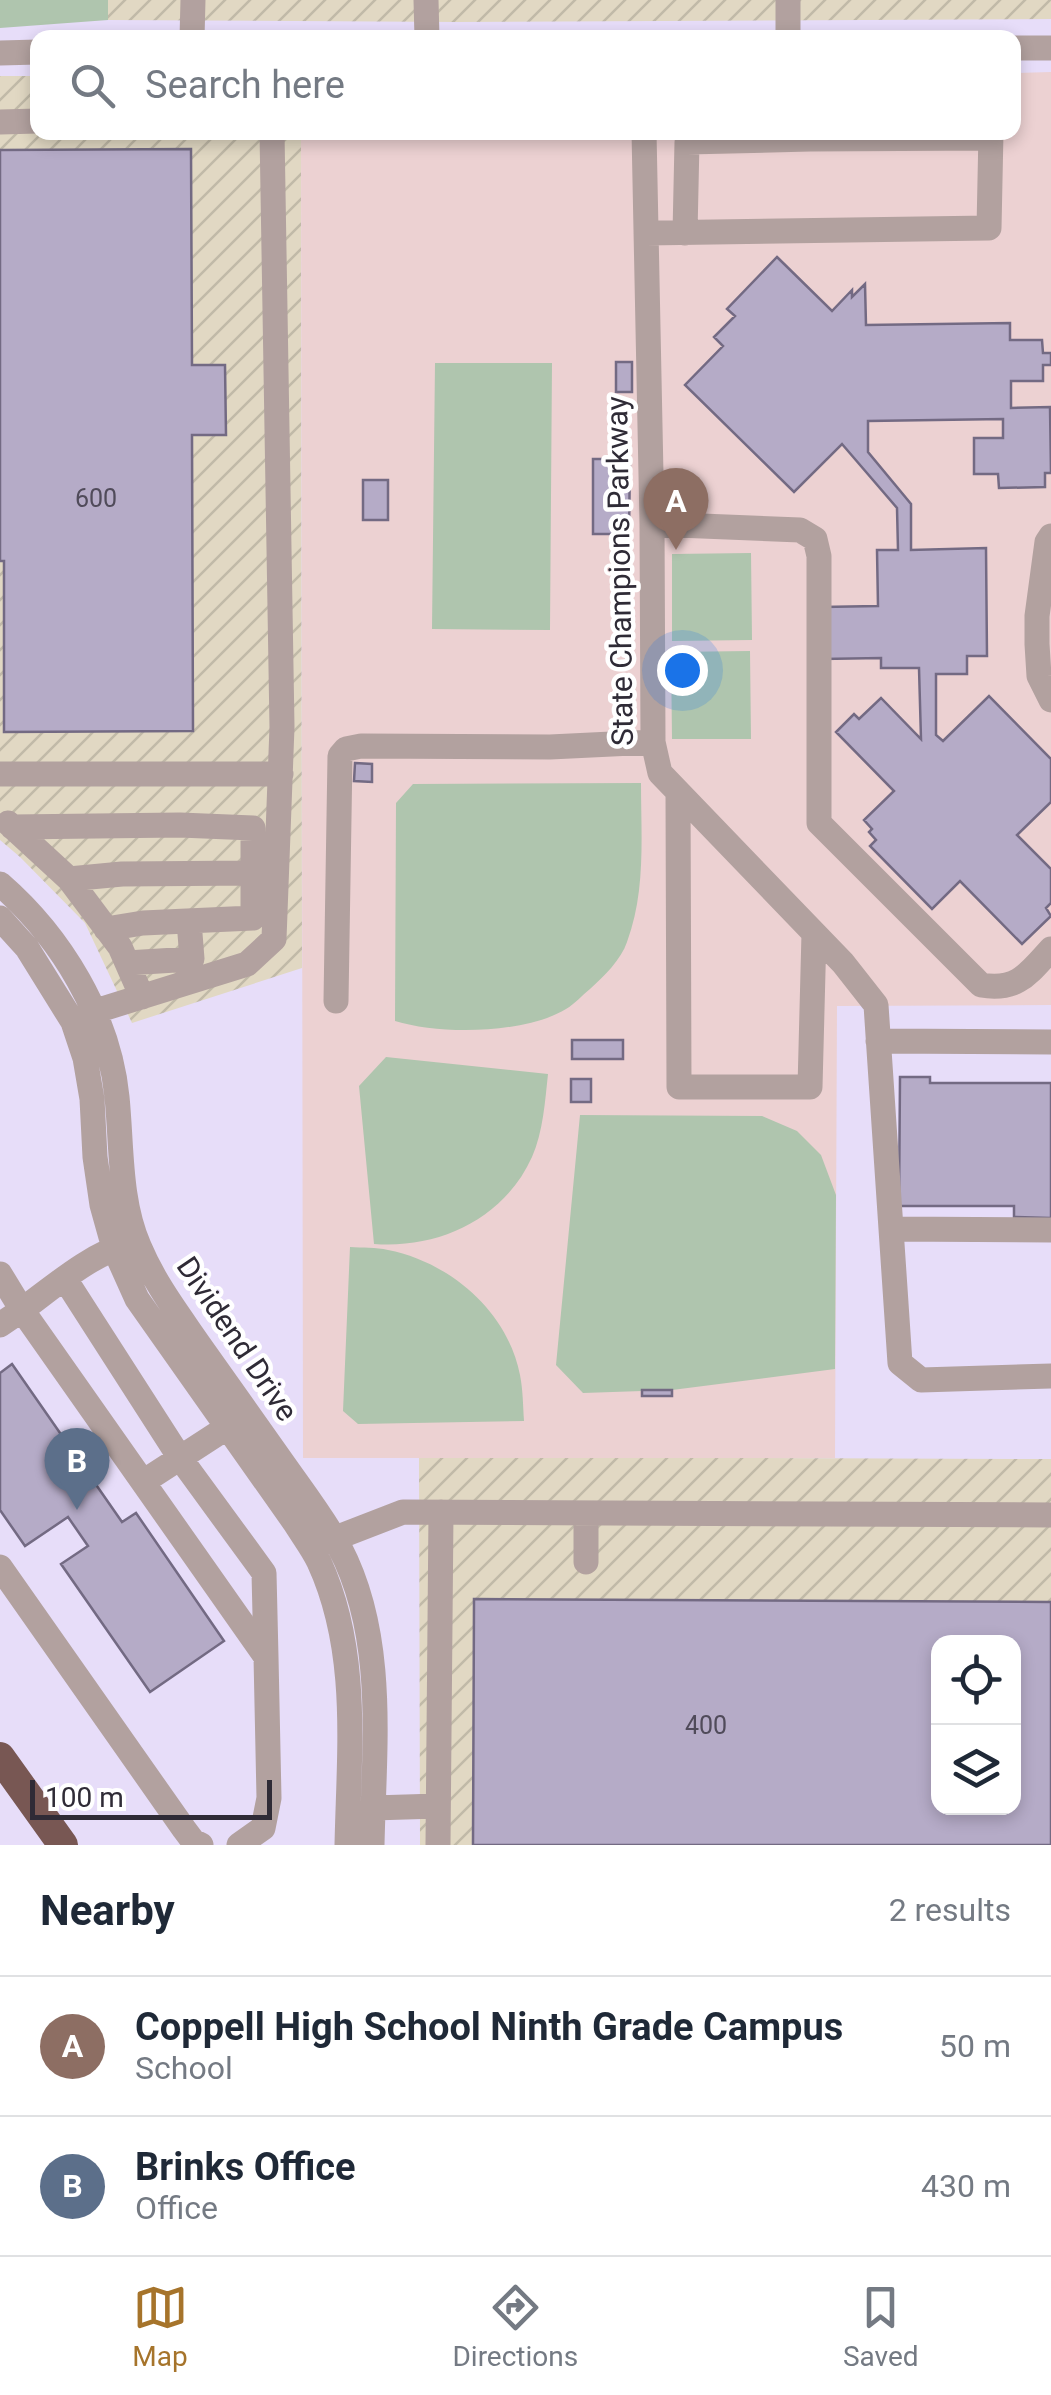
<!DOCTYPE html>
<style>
body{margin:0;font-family:Roboto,sans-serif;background:#f6f6f7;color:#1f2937}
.controls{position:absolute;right:30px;bottom:30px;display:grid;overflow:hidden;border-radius:20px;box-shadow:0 5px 15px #0003}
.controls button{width:90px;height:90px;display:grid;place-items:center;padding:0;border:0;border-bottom:2px solid #e0e1e3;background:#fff;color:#1f2937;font:50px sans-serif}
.scale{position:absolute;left:30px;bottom:25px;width:242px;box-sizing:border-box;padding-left:10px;border:5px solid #2f2b36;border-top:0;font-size:28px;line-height:35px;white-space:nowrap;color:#2f2b36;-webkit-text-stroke:8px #fff;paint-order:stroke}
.you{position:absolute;left:682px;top:670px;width:35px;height:35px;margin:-25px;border:8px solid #fff;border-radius:50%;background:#1a73e8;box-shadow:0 0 0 15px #1a73e833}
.badge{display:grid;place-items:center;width:65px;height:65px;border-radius:50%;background:#a6742b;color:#fff;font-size:32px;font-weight:700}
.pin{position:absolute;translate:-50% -82px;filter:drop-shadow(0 2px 5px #0008)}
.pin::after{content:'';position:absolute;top:52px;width:35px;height:30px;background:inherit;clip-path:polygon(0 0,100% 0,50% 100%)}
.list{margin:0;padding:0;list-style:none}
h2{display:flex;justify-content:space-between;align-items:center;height:130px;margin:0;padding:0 40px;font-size:42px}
h2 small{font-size:32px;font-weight:400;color:#747a83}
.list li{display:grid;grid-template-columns:65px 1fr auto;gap:30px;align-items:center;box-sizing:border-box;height:140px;padding:0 40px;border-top:2px solid #e0e1e3}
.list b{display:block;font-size:38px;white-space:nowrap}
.list p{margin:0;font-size:32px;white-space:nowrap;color:#747a83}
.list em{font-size:32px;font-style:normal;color:#747a83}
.icon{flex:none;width:55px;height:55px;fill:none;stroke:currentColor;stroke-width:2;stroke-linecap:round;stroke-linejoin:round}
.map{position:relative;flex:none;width:1051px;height:1845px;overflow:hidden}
.search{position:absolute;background:#fff;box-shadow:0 5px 15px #0003;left:30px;right:30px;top:30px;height:110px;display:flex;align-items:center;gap:25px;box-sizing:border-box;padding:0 35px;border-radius:20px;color:#747a83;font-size:38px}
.sheet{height:410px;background:#fff}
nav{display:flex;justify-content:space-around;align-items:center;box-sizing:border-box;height:140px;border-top:2px solid #e0e1e3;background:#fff;font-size:28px;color:#747a83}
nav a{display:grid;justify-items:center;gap:5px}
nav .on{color:#a6742b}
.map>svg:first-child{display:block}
.industrial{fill:url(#industrial-furrows);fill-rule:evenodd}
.education{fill:#ecd1d2}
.green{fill:#afc5ae}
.building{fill:#b5abc7;stroke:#736a83;stroke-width:2.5;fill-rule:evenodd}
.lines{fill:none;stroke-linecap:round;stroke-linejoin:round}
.minor{stroke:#b2a19f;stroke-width:25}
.highway{stroke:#785753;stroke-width:30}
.labels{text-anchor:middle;stroke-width:9;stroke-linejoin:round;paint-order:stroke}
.number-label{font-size:25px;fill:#504b5a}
.street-label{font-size:30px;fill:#2f2b36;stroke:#fff}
</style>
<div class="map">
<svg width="1051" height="1845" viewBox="0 0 1051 1845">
<defs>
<pattern id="industrial-furrows" width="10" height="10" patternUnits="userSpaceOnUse" patternTransform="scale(2.5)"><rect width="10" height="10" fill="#e1d8c3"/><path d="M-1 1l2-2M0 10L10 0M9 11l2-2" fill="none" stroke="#c1baa8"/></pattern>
</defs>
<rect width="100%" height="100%" fill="#e7ddf9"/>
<path class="industrial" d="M108 0H1051V19L457 22 108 20Z
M0 76H37L38 132 301 133 302 968 132 1023 85 923 20 857 0 840Z
M419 1457 1051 1459V1845H420ZM938 1642H1014V1808H938Z"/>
<path class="education" d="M1051 72V1005L837 1006 835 1458H303L301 133 1014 132V73Z"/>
<path class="green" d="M0 0H108V20L0 28Z
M435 363H552L550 630 432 629Z
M751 553 752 640 672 641V554Z
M750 651 751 739H672L671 652Z
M641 783C641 836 646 891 627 942 621 960 604 976 590 989 582 995 575 1004 566 1009 525 1034 440 1035 395 1021L396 803 413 784Z
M386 1057 548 1074C545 1102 543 1132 532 1157 504 1219 439 1249 374 1244L359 1086Z
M580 1115 762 1116 797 1131 821 1155 836 1195 835 1369 672 1390 583 1393 556 1365Z
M350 1247C362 1248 376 1247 388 1250 450 1262 508 1312 520 1375 523 1390 523 1406 524 1421L358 1424 343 1411Z"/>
<path class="building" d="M191 149 192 365H225L226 435H192L193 731 4 732V561H0V150Z
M777 257 832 311 852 290V297L865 284 866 325 1010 323V340H1042L1043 353H1051V365H1043V381H1011V408L1050 407 1051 473H1045V487L999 488 998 474H974V438H1003V419L868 421V452L911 504V550L986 548 987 656H967V674H936V735L943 741 989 696 1051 759V802L1017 835 1051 869V903L1046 908 1051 916 1022 944 960 881 932 909 870 846 876 840 869 832 872 829 864 820 894 791 836 732 854 714 859 719 881 698 921 739 919 668H881V658L822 659V607L878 606 877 550H898L897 508 842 444 794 492 685 385 723 346 714 337 735 316 727 309Z
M616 362H632V392H616Z
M593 459H630L629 534H593Z
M363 480H388V520H363Z
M355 763 372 764V782L354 781Z
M572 1040H623V1059H572Z
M900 1077H930V1083H1051V1218L1014 1217V1206H899Z
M571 1079H591V1102H571Z
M12 1364 122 1522 136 1513 224 1641 150 1692 61 1564 88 1546 68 1517 25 1546 0 1510V1373Z
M642 1390H672V1396H642Z
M474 1599 1051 1602V1845H473ZM938 1642H1014V1808H938Z"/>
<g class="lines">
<path class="minor" d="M426 0 427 38
M788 0V38
M192 38 193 0
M1014 48H1051
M0 53 38 52
M0 122 38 121
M644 132 652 524 653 742 660 773 843 963 876 1005 900 1363 921 1380 1051 1376
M810 139 991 138
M646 233 989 228 991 132
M685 233 687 142 810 139V132
M652 524 800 530 815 539 819 556V823L981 985C1018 991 1028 974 1051 949
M1051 536 1047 542 1037 616V644L1039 676 1051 700
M0 774H281
M678 792 679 1087H810L814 933
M8 823 69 879 120 947 142 997
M12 827 180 825 253 828V918L143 923 106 929
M69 879 122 874 253 873
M0 884C61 937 109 1016 117 1097 122 1147 119 1200 139 1246 154 1282 176 1311 198 1343 227 1384 256 1425 285 1466 304 1493 324 1519 340 1548 387 1638 374 1747 372 1845
M0 918 27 948 73 1022 85 1058 92 1099 95 1157 102 1205 114 1248 137 1299 295 1523C303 1536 313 1549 319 1562 360 1651 349 1750 347 1845
M127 963 192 959 189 921
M336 1001 340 756 346 749 361 746 550 747 653 742
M73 1022 96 1011 247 964 274 939 282 727 272 132
M878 1041 1051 1042
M891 1229 1051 1230
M0 1274 22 1310C52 1288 92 1253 127 1245
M65 1279 180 1458 264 1573 266 1657
M0 1325 22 1310 266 1657 269 1798 263 1828 239 1845
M143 1482 240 1419
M320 1544 403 1512 1051 1515
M586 1562V1513
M0 1567 184 1829 193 1841 201 1845
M373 1808 438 1806
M438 1845 441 1512"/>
<path class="highway" d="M0 1757 63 1845"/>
</g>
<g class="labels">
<g class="number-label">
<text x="96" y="507">600</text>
<text x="706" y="1734">400</text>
</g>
<g class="street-label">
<text transform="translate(620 571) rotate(-91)" y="10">State Champions Parkway</text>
<text transform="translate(237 1339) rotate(56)" y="10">Dividend Drive</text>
</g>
</g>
</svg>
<div class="controls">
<button><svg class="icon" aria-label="locate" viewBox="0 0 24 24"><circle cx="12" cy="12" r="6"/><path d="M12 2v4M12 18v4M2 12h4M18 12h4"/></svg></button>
<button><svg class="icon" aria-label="layers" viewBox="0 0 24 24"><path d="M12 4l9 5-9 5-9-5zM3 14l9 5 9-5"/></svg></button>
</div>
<div class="scale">100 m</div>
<div class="you"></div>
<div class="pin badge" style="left:676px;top:550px;background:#8d6e63">A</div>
<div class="pin badge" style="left:77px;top:1510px;background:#5c6f8a">B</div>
<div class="search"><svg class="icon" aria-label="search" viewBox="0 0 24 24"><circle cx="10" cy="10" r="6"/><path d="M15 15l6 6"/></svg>Search here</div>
</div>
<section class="sheet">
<h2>Nearby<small>2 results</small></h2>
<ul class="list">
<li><span class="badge" style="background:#8d6e63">A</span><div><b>Coppell High School Ninth Grade Campus</b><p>School</p></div><em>50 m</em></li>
<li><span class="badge" style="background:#5c6f8a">B</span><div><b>Brinks Office</b><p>Office</p></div><em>430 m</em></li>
</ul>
</section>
<nav>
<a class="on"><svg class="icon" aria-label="map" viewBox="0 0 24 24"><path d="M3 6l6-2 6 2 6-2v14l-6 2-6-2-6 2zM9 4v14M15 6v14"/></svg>Map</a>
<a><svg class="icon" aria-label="directions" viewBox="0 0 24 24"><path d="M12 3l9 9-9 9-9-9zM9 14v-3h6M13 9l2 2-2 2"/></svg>Directions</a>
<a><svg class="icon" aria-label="saved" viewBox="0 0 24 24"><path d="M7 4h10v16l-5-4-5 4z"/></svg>Saved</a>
</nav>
